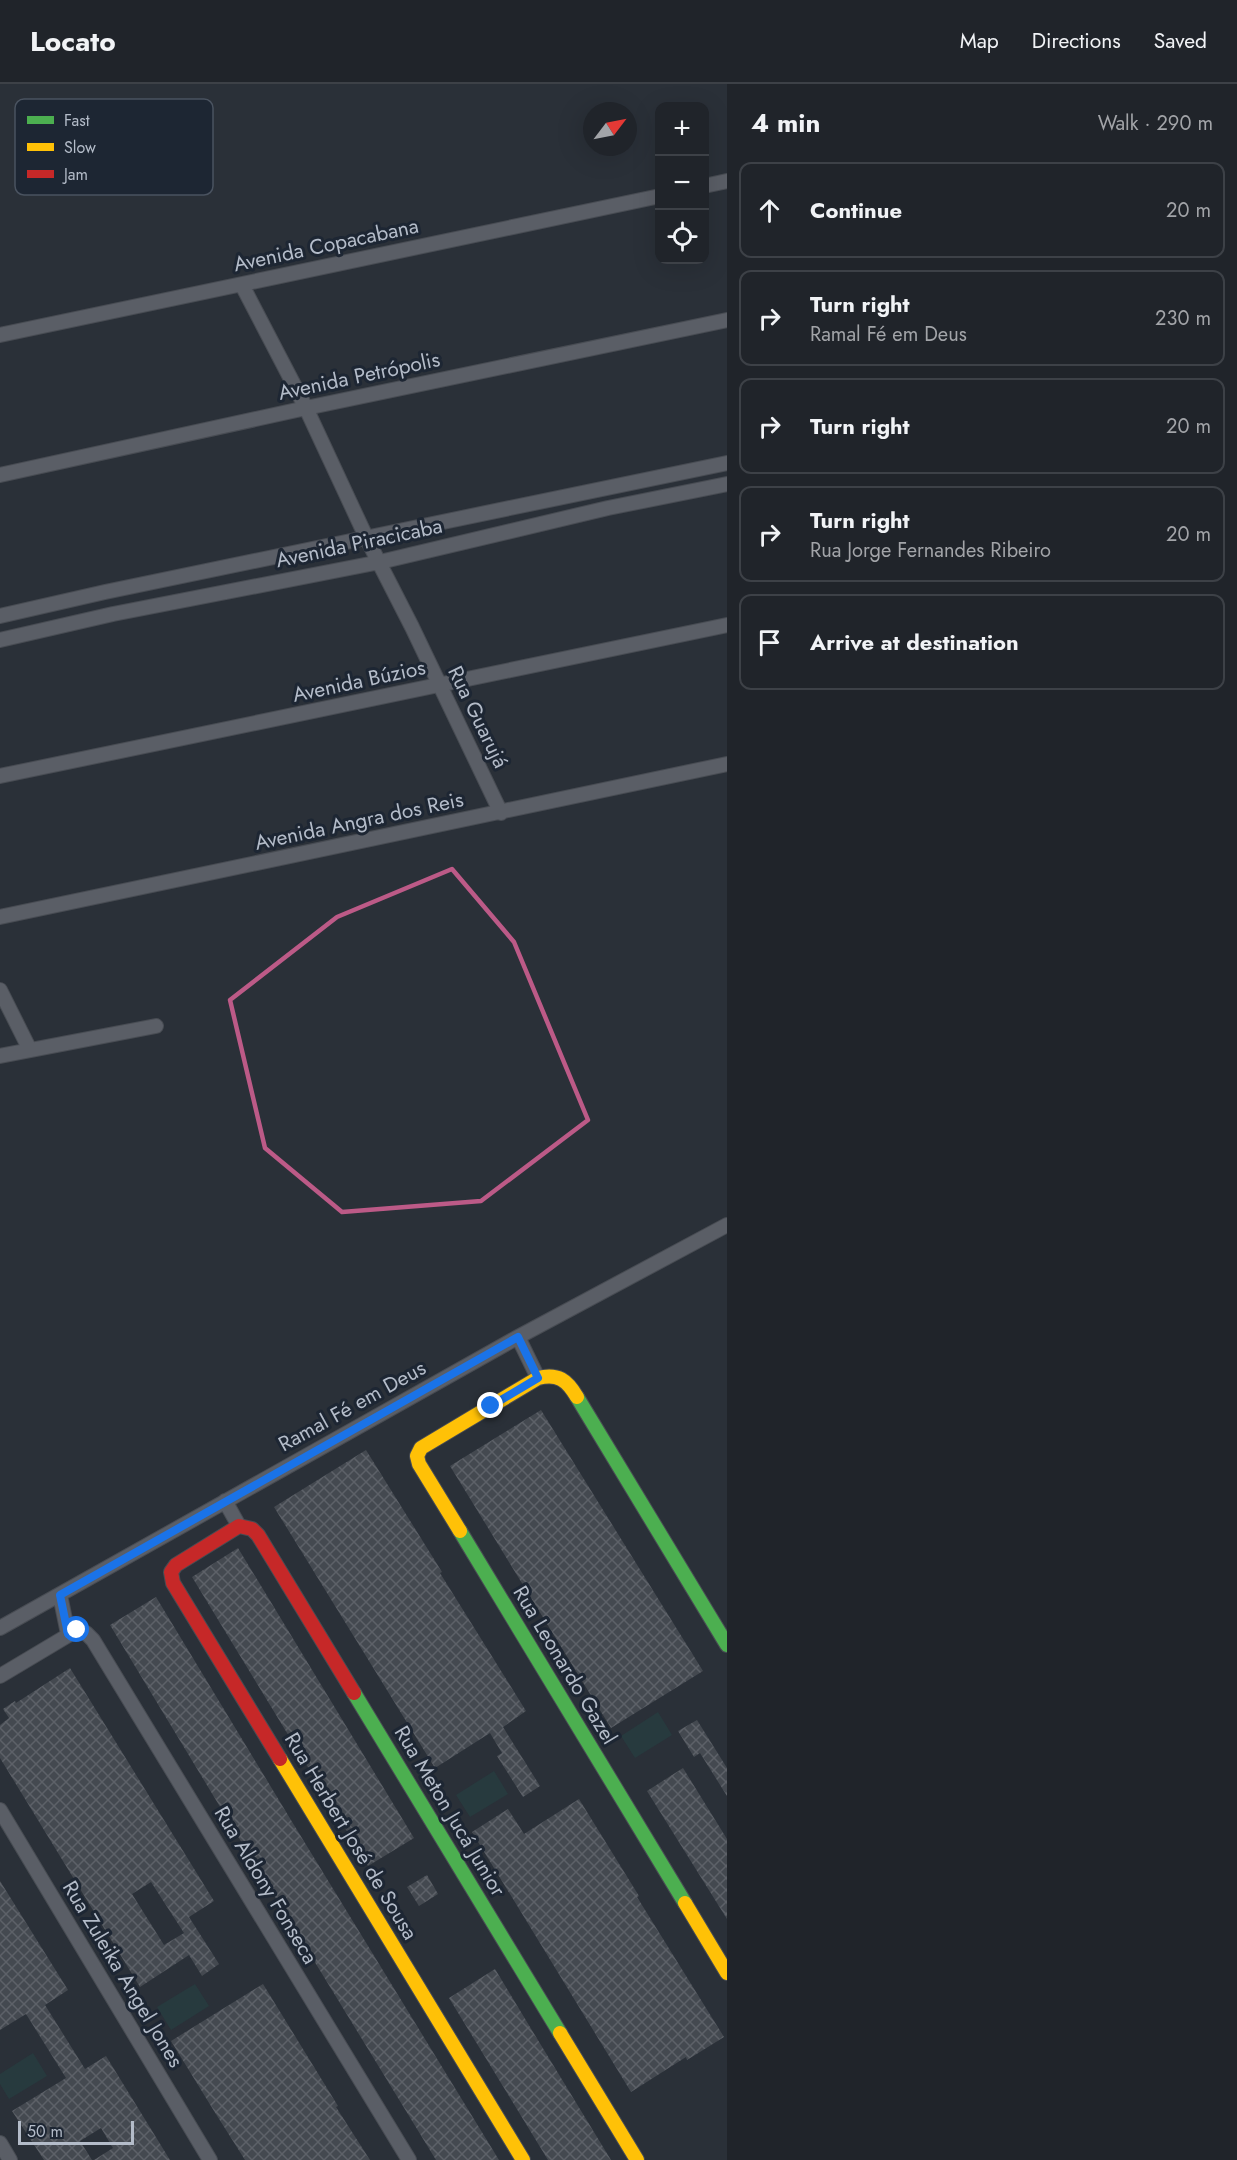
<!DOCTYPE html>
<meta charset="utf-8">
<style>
body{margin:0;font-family:Jost,sans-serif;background:#282c32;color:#f1f3f6}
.controls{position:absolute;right:18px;top:18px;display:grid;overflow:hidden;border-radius:12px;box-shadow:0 6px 24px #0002}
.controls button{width:54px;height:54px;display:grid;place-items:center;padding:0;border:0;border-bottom:2px solid #3d4147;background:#20242a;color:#f1f3f6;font:30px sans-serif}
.compass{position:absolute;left:583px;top:18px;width:54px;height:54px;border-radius:50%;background:#20242a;box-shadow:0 6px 24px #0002;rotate:58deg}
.scale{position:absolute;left:18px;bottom:15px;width:116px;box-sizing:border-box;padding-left:6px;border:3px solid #b4bcc9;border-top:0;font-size:16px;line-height:21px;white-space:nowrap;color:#b4bcc9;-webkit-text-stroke:4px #1d2633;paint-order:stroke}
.stop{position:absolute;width:18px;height:18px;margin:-14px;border:4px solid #1a73e8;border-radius:50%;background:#fff}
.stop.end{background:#1a73e8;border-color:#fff;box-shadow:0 2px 6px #0008}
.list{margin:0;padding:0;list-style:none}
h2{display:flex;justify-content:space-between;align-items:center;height:78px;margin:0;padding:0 24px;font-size:26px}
h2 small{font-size:20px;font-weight:400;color:#a2a4a8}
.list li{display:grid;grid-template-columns:39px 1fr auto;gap:18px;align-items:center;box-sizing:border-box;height:96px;margin:0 12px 12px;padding:0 12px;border:2px solid #3d4147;border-radius:12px}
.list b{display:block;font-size:22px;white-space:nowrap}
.list p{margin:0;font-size:20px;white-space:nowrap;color:#a2a4a8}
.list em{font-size:20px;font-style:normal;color:#a2a4a8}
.icon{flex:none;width:33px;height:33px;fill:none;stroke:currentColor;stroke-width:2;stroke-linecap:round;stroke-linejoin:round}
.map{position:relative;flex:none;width:727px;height:2076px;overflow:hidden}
header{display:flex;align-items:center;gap:36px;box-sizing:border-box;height:84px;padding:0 30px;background:#20242a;border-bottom:2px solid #3d4147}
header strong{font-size:28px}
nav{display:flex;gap:33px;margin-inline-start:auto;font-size:21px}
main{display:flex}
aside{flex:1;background:#20242a}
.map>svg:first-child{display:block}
.grass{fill:#273a3e}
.building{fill:url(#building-cross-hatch);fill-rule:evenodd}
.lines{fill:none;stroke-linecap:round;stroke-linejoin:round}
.street-casing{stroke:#484c53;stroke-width:16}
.fast-casing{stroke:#484c53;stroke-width:16}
.slow-casing{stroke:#484c53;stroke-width:16}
.jam-casing{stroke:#484c53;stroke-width:16}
.street{stroke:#5a5e66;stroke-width:14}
.fast{stroke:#4caf50;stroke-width:14}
.slow{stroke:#ffc107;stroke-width:14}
.jam{stroke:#c62828;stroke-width:14}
.route{stroke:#1a73e8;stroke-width:8}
.marked{fill:none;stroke:#bc5a87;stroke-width:4.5;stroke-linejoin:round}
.labels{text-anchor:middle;stroke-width:6;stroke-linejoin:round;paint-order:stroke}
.street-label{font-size:21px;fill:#b4bcc9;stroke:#1d2633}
.key{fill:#1d2633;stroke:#4a5360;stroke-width:1.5}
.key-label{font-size:16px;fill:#b4bcc9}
</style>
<header>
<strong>Locato</strong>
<nav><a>Map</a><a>Directions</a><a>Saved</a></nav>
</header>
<main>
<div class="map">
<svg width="727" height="2076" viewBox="0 0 727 2076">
<defs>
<pattern id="building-cross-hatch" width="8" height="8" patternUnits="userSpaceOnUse" patternTransform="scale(1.5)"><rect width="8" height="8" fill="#444950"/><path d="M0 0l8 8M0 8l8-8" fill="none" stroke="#5d6168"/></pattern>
</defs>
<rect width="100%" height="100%" fill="#2a3038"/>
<path class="grass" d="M658 1628 672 1651 635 1674 621 1652Z
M494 1687 508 1710 470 1733 456 1711Z
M195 1900 209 1922 171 1946 157 1923Z
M33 1969 47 1992 9 2015 0 2000V1990Z"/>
<path class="building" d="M541 1326 703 1587 611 1644 450 1382Z
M366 1366 442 1488 440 1489 526 1627 503 1643 540 1702 523 1713 497 1672 502 1669 490 1649 435 1684 274 1423Z
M238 1464 414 1754 368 1782 192 1493Z
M156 1513 294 1741 499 2076H436L248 1769 110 1541Z
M70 1584 214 1817 189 1833 219 1880 202 1892 189 1871 140 1903 0 1674V1641L9 1634 3 1625 15 1617 16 1619ZM151 1798 184 1849 164 1861 132 1810Z
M697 1636 727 1684V1712L700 1669 694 1673 678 1647Z
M683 1684 727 1755V1835L647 1707Z
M579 1715 639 1812 637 1813 724 1953 687 1976 686 1973 631 2008 472 1748 508 1725 524 1750Z
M427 1791 438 1810 419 1822 407 1803Z
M0 1797 68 1906 45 1921 85 1985 106 1972 170 2076H94L113 2064 101 2044 80 2057 92 2076H44L12 2027 66 1994 26 1930 0 1946Z
M495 1885 530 1943 611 2076H548L449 1914Z
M263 1900 338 2022 336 2023 370 2076H245L214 2027 171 1957Z"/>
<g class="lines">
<defs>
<path id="street" d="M704 102 727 97
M242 201 306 324 367 455 412 543 501 729
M0 251 660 112
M0 391 306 324 727 236
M0 532 105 508 727 379
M0 556 113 530 380 478 608 424 727 400
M0 692 727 541
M0 833 727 680
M0 906 30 966
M0 972 156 942
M518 1253 538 1294
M225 1417 239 1442
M60 1511 68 1550
M0 1544 518 1253 727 1141
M0 1592 77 1546 86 1549 93 1556 409 2076
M0 1726 210 2076
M0 2059 10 2076"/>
<path id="fast" d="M577 1313 727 1561
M460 1447 685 1819
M354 1609 560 1949"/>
<path id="slow" d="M460 1447 419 1380 417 1372 421 1364 538 1294C558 1289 567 1296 577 1313
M280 1675 523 2076
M685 1819 727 1889
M560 1949 637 2076"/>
<path id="jam" d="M280 1675 173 1499 171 1488 176 1481 239 1442 252 1445 258 1451 354 1609"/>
</defs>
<use href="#street" class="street-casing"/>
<use href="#fast" class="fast-casing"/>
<use href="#slow" class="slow-casing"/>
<use href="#jam" class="jam-casing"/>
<use href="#street" class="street"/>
<use href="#fast" class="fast"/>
<use href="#slow" class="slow"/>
<use href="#jam" class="jam"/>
</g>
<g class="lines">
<path class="route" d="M77 1546 68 1550 60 1511 518 1253 538 1294 491 1322"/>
</g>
<path class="marked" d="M452 785 514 858 588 1036 481 1117 342 1128 265 1064 230 916 337 833Z"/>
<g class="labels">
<g class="street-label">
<text transform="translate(326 161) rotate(-12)" y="7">Avenida Copacabana</text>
<text transform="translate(359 292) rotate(-12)" y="7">Avenida Petrópolis</text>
<text transform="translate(359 459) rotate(-12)" y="7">Avenida Piracicaba</text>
<text transform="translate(359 597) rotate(-12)" y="7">Avenida Búzios</text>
<text transform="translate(478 633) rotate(64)" y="7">Rua Guarujá</text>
<text transform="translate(359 737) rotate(-12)" y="7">Avenida Angra dos Reis</text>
<text transform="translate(352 1322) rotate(-29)" y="7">Ramal Fé em Deus</text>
<text transform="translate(565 1581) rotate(59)" y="7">Rua Leonardo Gazel</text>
<text transform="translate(450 1727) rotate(59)" y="7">Rua Meton Jucá Junior</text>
<text transform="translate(351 1752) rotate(59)" y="7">Rua Herbert José de Sousa</text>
<text transform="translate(266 1801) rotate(59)" y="7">Rua Aldony Fonseca</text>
<text transform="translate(123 1890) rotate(59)" y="7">Rua Zuleika Angel Jones</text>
</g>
</g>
<rect x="15" y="15" width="198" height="96" rx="9" class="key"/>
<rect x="27" y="32" width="27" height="8" fill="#4caf50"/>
<rect x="27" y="59" width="27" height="8" fill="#ffc107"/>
<rect x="27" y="86" width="27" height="8" fill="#c62828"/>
<g class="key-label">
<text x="64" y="42">Fast</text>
<text x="64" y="69">Slow</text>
<text x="64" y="96">Jam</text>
</g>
</svg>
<div class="controls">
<button>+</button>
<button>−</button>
<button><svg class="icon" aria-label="locate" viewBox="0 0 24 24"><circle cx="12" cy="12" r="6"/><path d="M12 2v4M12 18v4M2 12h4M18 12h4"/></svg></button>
</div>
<svg class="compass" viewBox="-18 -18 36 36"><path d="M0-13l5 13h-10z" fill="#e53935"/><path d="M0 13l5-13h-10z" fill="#a2a4a8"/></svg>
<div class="scale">50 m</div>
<div class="stop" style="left:77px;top:1546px"></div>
<div class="stop end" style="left:491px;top:1322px"></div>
</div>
<aside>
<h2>4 min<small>Walk · 290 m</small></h2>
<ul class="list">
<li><svg class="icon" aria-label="ahead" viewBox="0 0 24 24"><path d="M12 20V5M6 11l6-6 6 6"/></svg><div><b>Continue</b></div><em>20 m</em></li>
<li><svg class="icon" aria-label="right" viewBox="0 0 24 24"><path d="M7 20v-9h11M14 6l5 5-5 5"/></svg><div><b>Turn right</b><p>Ramal Fé em Deus</p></div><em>230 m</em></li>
<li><svg class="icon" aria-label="right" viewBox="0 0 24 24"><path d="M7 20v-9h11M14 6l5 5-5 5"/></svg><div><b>Turn right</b></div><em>20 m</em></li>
<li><svg class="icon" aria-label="right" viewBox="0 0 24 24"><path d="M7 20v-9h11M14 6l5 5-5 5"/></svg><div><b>Turn right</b><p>Rua Jorge Fernandes Ribeiro</p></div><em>20 m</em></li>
<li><svg class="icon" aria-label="arrive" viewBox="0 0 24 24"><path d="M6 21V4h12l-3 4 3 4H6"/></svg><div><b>Arrive at destination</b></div></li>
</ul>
</aside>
</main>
